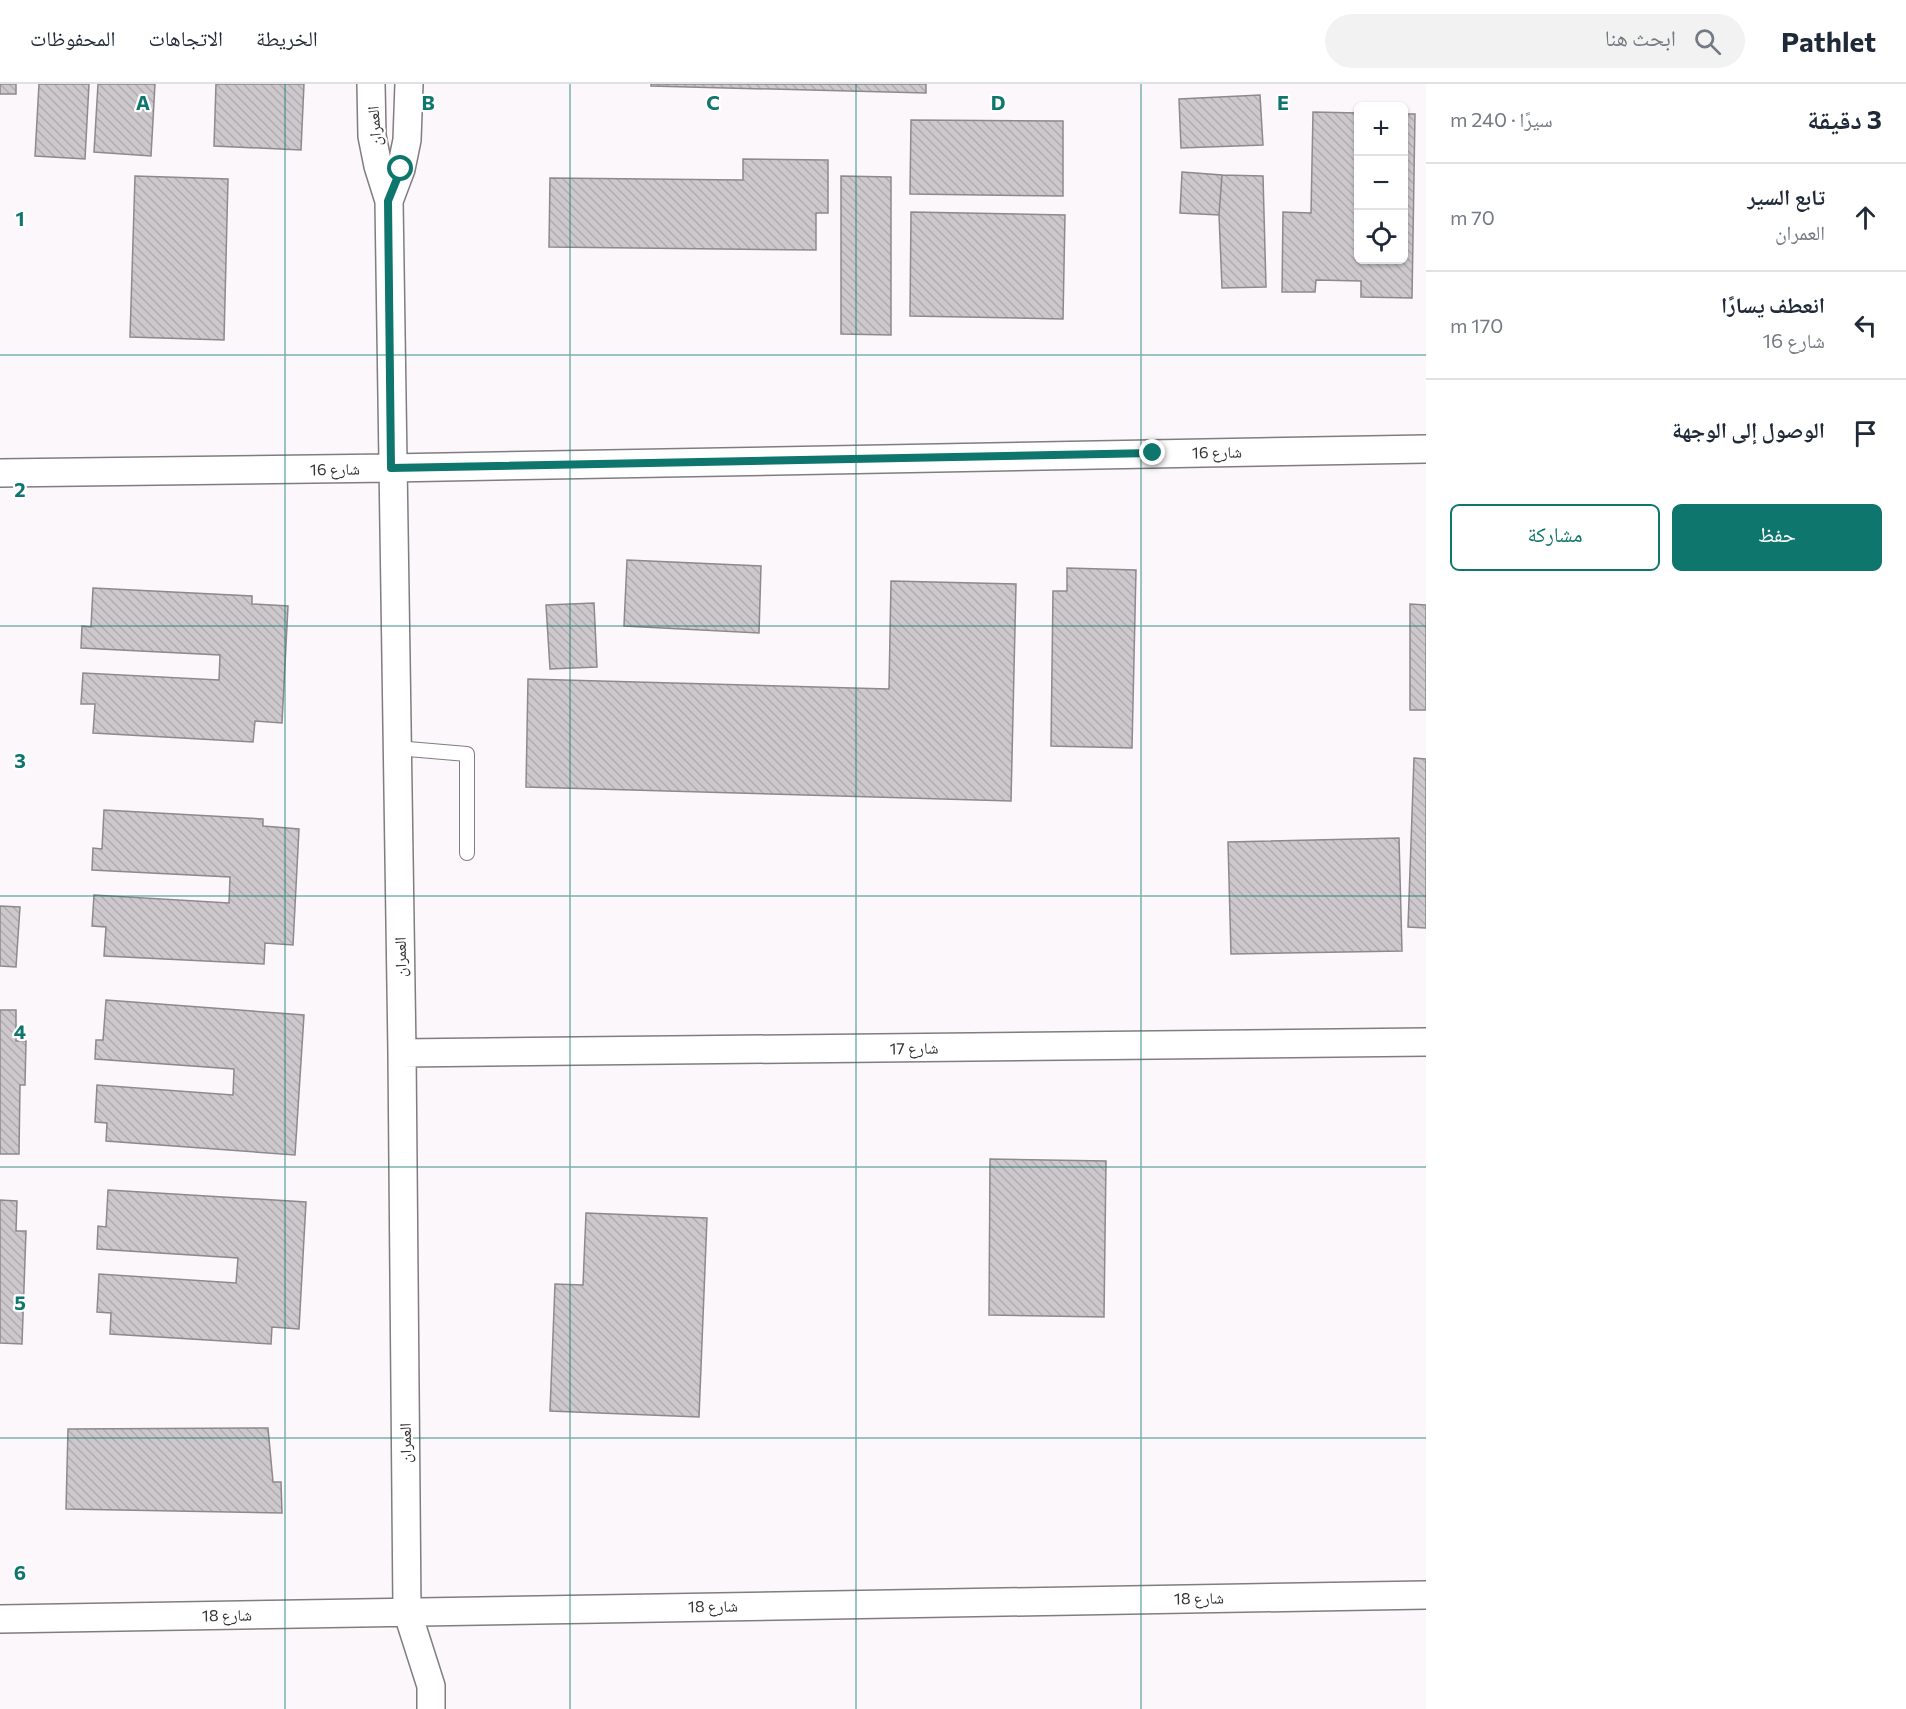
<!DOCTYPE html>
<html lang="ar">
<meta charset="utf-8">
<style>
body{margin:0;font-family:Commissioner,"Noto Naskh Arabic",sans-serif;background:#f2f2f3;color:#1f2937;direction:rtl}
.controls{position:absolute;right:18px;top:18px;display:grid;overflow:hidden;border-radius:9px;box-shadow:0 2px 4px #0004}
.controls button{width:54px;height:54px;display:grid;place-items:center;padding:0;border:0;border-bottom:2px solid #e0e1e3;background:#fff;color:#1f2937;font:30px sans-serif}
.stop{position:absolute;width:18px;height:18px;margin:-14px;border:4px solid #0f766e;border-radius:50%;background:#fff}
.stop.end{background:#0f766e;border-color:#fff;box-shadow:0 2px 6px #0008}
.list{margin:0;padding:0;list-style:none}
h2{display:flex;justify-content:space-between;align-items:center;height:78px;margin:0;padding:0 24px;font-size:26px}
h2 small{font-size:20px;font-weight:400;color:#747a83}
.list li{display:grid;grid-template-columns:39px 1fr auto;gap:18px;align-items:center;box-sizing:border-box;height:108px;padding:0 24px;border-top:2px solid #e0e1e3}
.list b{display:block;font-size:22px;white-space:nowrap}
.list p{margin:0;font-size:20px;white-space:nowrap;color:#747a83}
.list em{font-size:20px;font-style:normal;color:#747a83}
.actions{display:flex;gap:12px;padding:18px 24px}
.actions a{flex:1;padding:14px 0;border:2px solid #0f766e;border-radius:9px;text-align:center;font-size:21px;color:#0f766e}
.actions .main{background:#0f766e;color:#fff}
.icon{flex:none;width:33px;height:33px;fill:none;stroke:currentColor;stroke-width:2;stroke-linecap:round;stroke-linejoin:round}
.map{position:relative;flex:none;width:1426px;height:1625px;overflow:hidden;direction:ltr}
header{display:flex;align-items:center;gap:36px;box-sizing:border-box;height:84px;padding:0 30px;background:#fff;border-bottom:2px solid #e0e1e3}
header strong{font-size:28px}
nav{display:flex;gap:33px;margin-inline-start:auto;font-size:21px}
.search{width:420px;height:54px;background:#f2f2f3;display:flex;align-items:center;gap:15px;box-sizing:border-box;padding:0 21px;border-radius:33px;color:#747a83;font-size:22px}
main{display:flex}
aside{flex:1;background:#fff}
.map>svg:first-child{display:block}
.building{fill:url(#building-back-hatch);stroke:#8d898c;stroke-width:1.5}
.lines{fill:none;stroke-linecap:round;stroke-linejoin:round}
.lane-casing{stroke:#817c7f;stroke-width:16}
.street-casing{stroke:#817c7f;stroke-width:30}
.lane{stroke:#fff;stroke-width:14}
.street{stroke:#fff;stroke-width:27}
.route{stroke:#0f766e;stroke-width:8}
.grid{fill:none;stroke:#0f766e;stroke-width:1.5;stroke-opacity:0.55}
.labels{text-anchor:middle;stroke-width:4.5;stroke-linejoin:round;paint-order:stroke}
.street-label{font-size:16px;fill:#333132;stroke:#fff}
.grid-label{font-size:20px;text-anchor:middle;font-weight:bold;fill:#0f766e;stroke:#fff;stroke-width:4.5;stroke-linejoin:round;paint-order:stroke}
</style>
<header>
<strong>Pathlet</strong>
<div class="search"><svg class="icon" aria-label="search" viewBox="0 0 24 24"><circle cx="10" cy="10" r="6"/><path d="M15 15l6 6"/></svg>ابحث هنا</div>
<nav><a>الخريطة</a><a>الاتجاهات</a><a>المحفوظات</a></nav>
</header>
<main>
<aside>
<h2>3 دقيقة<small>سيرًا · 240 m</small></h2>
<ul class="list">
<li><svg class="icon" aria-label="ahead" viewBox="0 0 24 24"><path d="M12 20V5M6 11l6-6 6 6"/></svg><div><b>تابع السير</b><p>العمران</p></div><em>70 m</em></li>
<li><svg class="icon" aria-label="left" viewBox="0 0 24 24"><path d="M17 20v-9H6M10 6l-5 5 5 5"/></svg><div><b>انعطف يسارًا</b><p>شارع 16</p></div><em>170 m</em></li>
<li><svg class="icon" aria-label="arrive" viewBox="0 0 24 24"><path d="M6 21V4h12l-3 4 3 4H6"/></svg><div><b>الوصول إلى الوجهة</b></div></li>
</ul>
<div class="actions"><a class="main">حفظ</a><a>مشاركة</a></div>
</aside>
<div class="map">
<svg width="1426" height="1625" viewBox="0 0 1426 1625">
<defs>
<pattern id="building-back-hatch" width="6" height="6" patternUnits="userSpaceOnUse" patternTransform="scale(1.5)"><rect width="6" height="6" fill="#cdc8cb"/><path d="M-1 5l2 2M0 0l6 6M5-1l2 2" fill="none" stroke="#b0acaf"/></pattern>
</defs>
<rect width="100%" height="100%" fill="#fcf7fb"/>
<path class="building" d="M0 0H16V10H0Z
M39 0H89L85 75 35 72Z
M98 0H155L151 72 94 68Z
M216 0H304L301 66 214 62Z
M651 0H926V9L651 2Z
M1260 11 1263 61 1181 64 1179 15Z
M1313 28 1358 29V176H1404V30H1415L1412 214 1361 213V197L1316 196 1315 208H1282L1283 128 1311 129Z
M911 36 1063 37V112L910 110Z
M743 75 828 76V129H816V166L549 163 550 94 743 96Z
M1182 88 1222 91 1219 131 1180 129Z
M1222 91 1263 92 1266 203 1222 204 1219 131Z
M135 92 228 95 224 256 130 253Z
M841 92 891 93V251L841 250Z
M911 128 1065 131 1063 235 910 232Z
M627 476 761 482 759 549 624 542Z
M1067 484 1136 486 1132 664 1051 662 1053 507H1067Z
M891 497 1016 500 1011 717 526 703 528 595 889 605Z
M93 504 252 512V520L288 522 282 639 255 637 253 658 93 649 95 620H81L83 589 219 596 220 571 81 564 82 542 91 543Z
M594 519 597 583 550 585 546 521Z
M1410 520 1426 521V626H1410Z
M1414 674 1426 675V844L1408 843Z
M104 726 263 735V742L299 745 293 861 265 859 264 880 104 872 106 843 92 842 94 811 229 819 230 793 92 786 93 764 102 765Z
M1399 754 1402 867 1231 870 1228 758Z
M0 822 20 823 16 883 0 882Z
M106 916 304 931 295 1071 106 1057 107 1039 95 1038 97 1001 233 1011 234 985 95 975 96 956H103Z
M0 926H16V957H26L25 1001H20L19 1070H0Z
M990 1075 1106 1077 1104 1233 989 1231Z
M108 1106 306 1118 299 1245 272 1243 271 1260 110 1250 111 1229 97 1228 99 1190 236 1199 238 1174 97 1165 98 1142 106 1143Z
M0 1116 17 1117 16 1147H26L22 1260 0 1259Z
M586 1129 707 1134 699 1333 550 1327 555 1200 583 1201Z
M268 1344 273 1398H281L282 1429 66 1425 68 1345Z"/>
<g class="lines">
<defs>
<path id="lane" d="M396 664 467 670V769"/>
<path id="street" d="M371 0 372 52 378 82 389 117 402 969 407 1527 431 1602V1625
M389 117 401 85 407 56 409 0
M0 389 391 384 1426 365
M402 969 1426 958
M0 1535 1426 1511"/>
</defs>
<use href="#lane" class="lane-casing"/>
<use href="#street" class="street-casing"/>
<use href="#lane" class="lane"/>
<use href="#street" class="street"/>
</g>
<g class="lines">
<path class="route" d="M401 85 388 117 391 384 1153 369"/>
</g>
<path class="grid" d="M285 0V1625M570 0V1625M856 0V1625M1141 0V1625M0 271H1426M0 542H1426M0 812H1426M0 1083H1426M0 1354H1426"/>
<g class="labels">
<g class="street-label">
<text transform="translate(374 42) rotate(-94)" y="6">العمران</text>
<text transform="translate(1217 368) rotate(-1)" y="6">شارع 16</text>
<text transform="translate(335 385) rotate(-1)" y="6">شارع 16</text>
<text transform="translate(400 873) rotate(-91)" y="6">العمران</text>
<text transform="translate(914 964) rotate(-1)" y="6">شارع 17</text>
<text transform="translate(405 1359) rotate(-91)" y="6">العمران</text>
<text transform="translate(1199 1514) rotate(-1)" y="6">شارع 18</text>
<text transform="translate(713 1522) rotate(-1)" y="6">شارع 18</text>
<text transform="translate(227 1531) rotate(-1)" y="6">شارع 18</text>
</g>
</g>
<g class="grid-label">
<text x="143" y="26">A</text>
<text x="428" y="26">B</text>
<text x="713" y="26">C</text>
<text x="998" y="26">D</text>
<text x="1283" y="26">E</text>
<text x="20" y="142">1</text>
<text x="20" y="413">2</text>
<text x="20" y="684">3</text>
<text x="20" y="955">4</text>
<text x="20" y="1226">5</text>
<text x="20" y="1496">6</text>
</g>
</svg>
<div class="controls">
<button>+</button>
<button>−</button>
<button><svg class="icon" aria-label="locate" viewBox="0 0 24 24"><circle cx="12" cy="12" r="6"/><path d="M12 2v4M12 18v4M2 12h4M18 12h4"/></svg></button>
</div>
<div class="stop" style="left:401px;top:85px"></div>
<div class="stop end" style="left:1153px;top:369px"></div>
</div>
</main>
